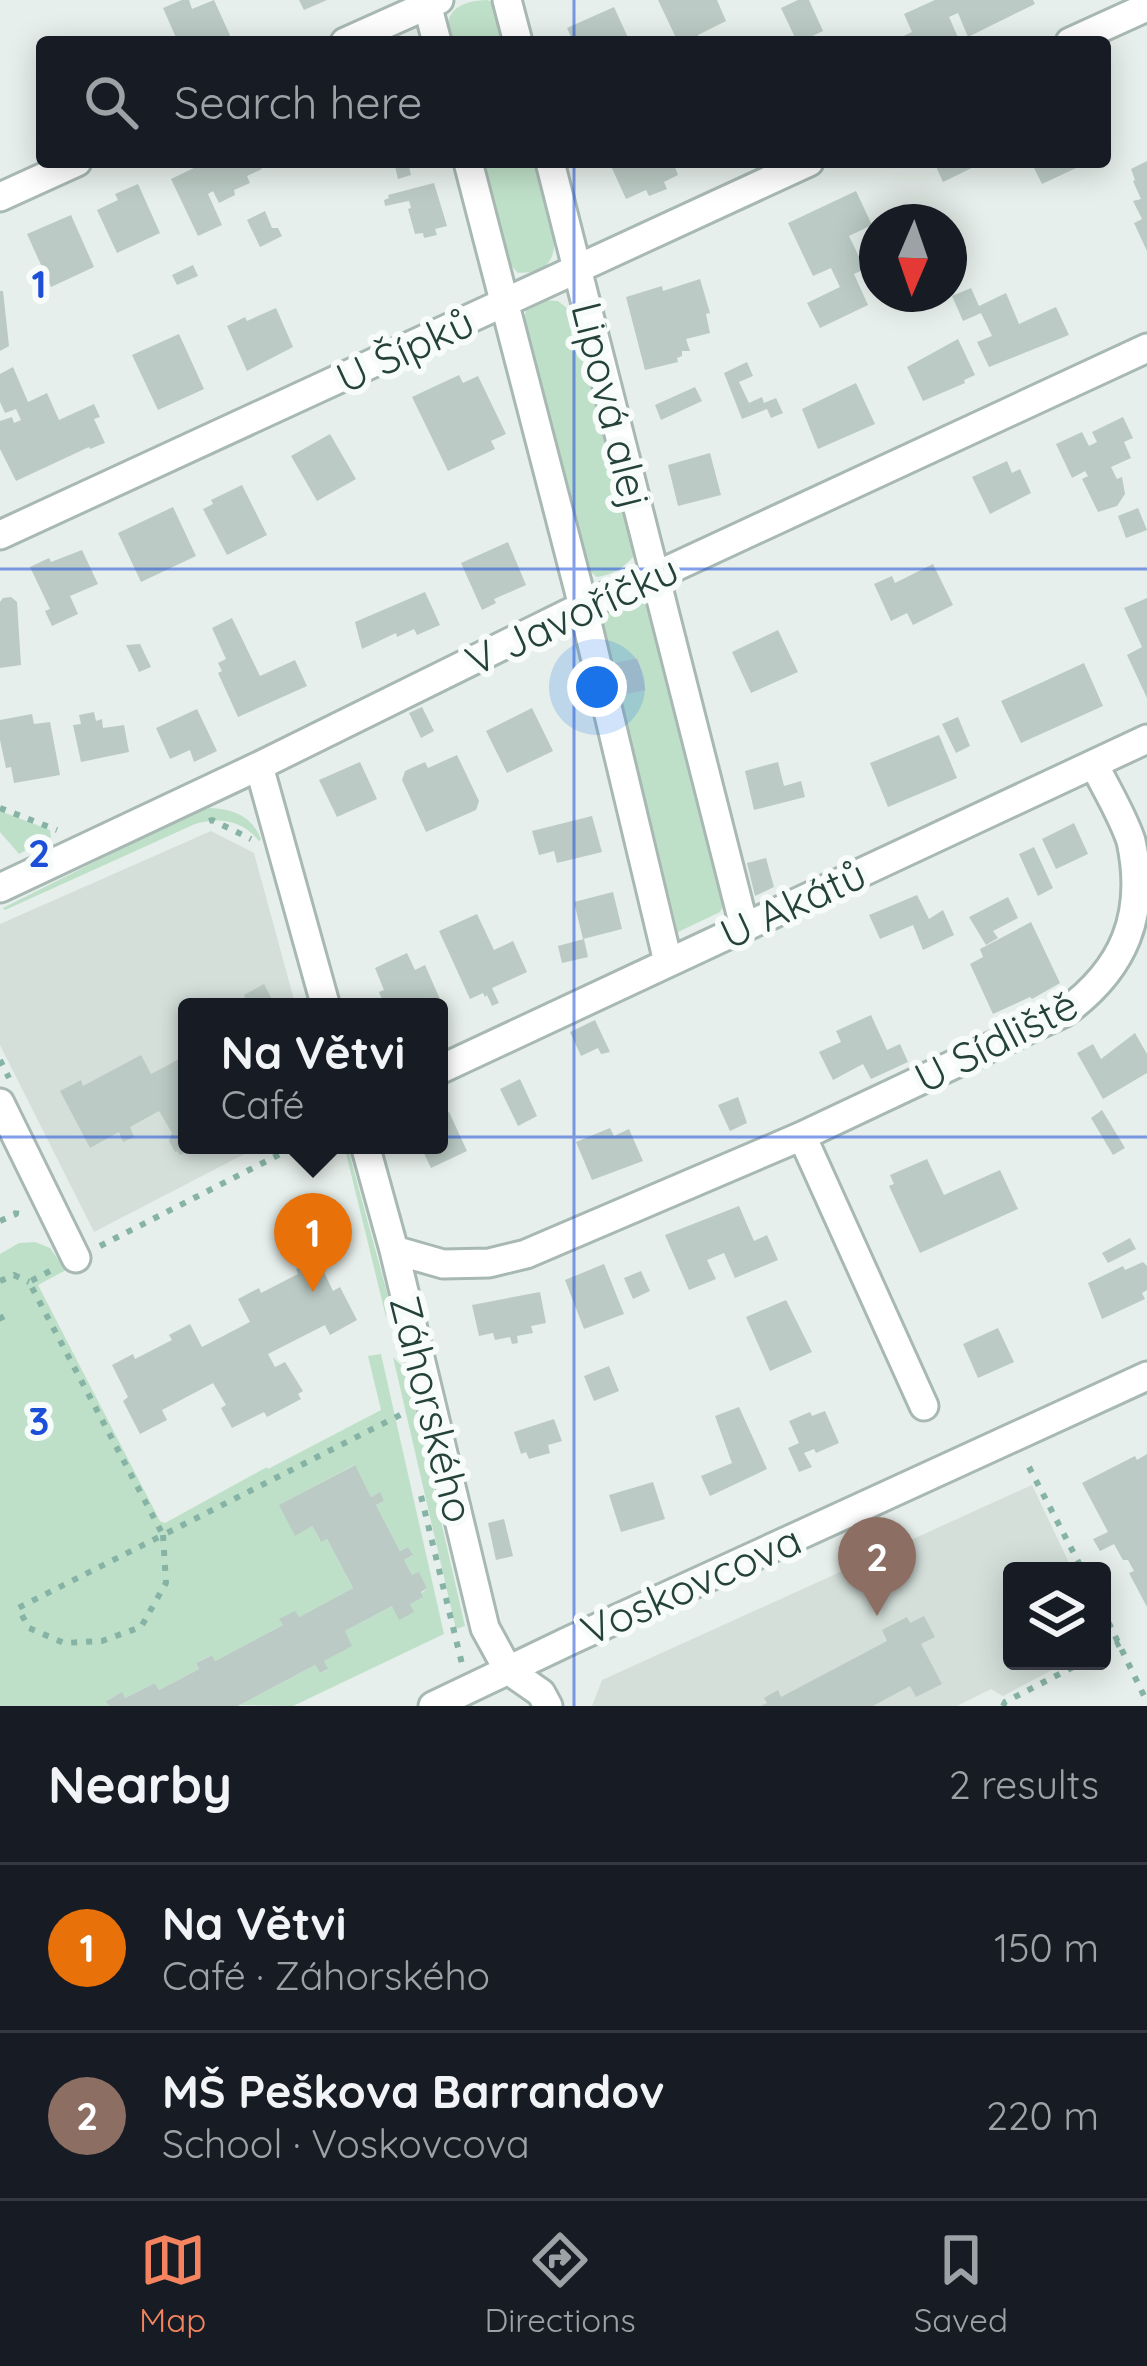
<!DOCTYPE html>
<meta charset="utf-8">
<style>
body{margin:0;font-family:Quicksand,sans-serif;background:#20242c;color:#f1f3f6}
.controls{position:absolute;right:36px;bottom:36px;display:grid;overflow:hidden;border-radius:12px;box-shadow:0 6px 30px #0003}
.controls button{width:108px;height:108px;display:grid;place-items:center;padding:0;border:0;border-bottom:3px solid #363941;background:#171b24;color:#f1f3f6;font:60px sans-serif}
.compass{position:absolute;left:859px;top:204px;width:108px;height:108px;border-radius:50%;background:#171b24;box-shadow:0 6px 30px #0003;rotate:182deg}
.you{position:absolute;left:597px;top:687px;width:42px;height:42px;margin:-30px;border:9px solid #fff;border-radius:50%;background:#1a73e8;box-shadow:0 0 0 18px #1a73e833}
.badge{display:grid;place-items:center;width:78px;height:78px;border-radius:50%;background:#f4845f;color:#fff;font-size:39px;font-weight:700}
.pin{position:absolute;translate:-50% -99px;filter:drop-shadow(0 3px 6px #0008)}
.pin::after{content:'';position:absolute;top:63px;width:42px;height:36px;background:inherit;clip-path:polygon(0 0,100% 0,50% 100%)}
.popup{position:absolute;left:178px;top:998px;width:270px;height:156px;box-sizing:border-box;display:grid;place-content:center;border-radius:12px;background:#171b24;filter:drop-shadow(0 3px 9px #0005);font-size:39px;white-space:nowrap;color:#9ea1a6}
.popup b{font-size:45px;color:#f1f3f6}
.popup::after{content:'';position:absolute;left:50%;top:100%;margin-left:-24px;border:24px solid transparent;border-top-color:#171b24}
.list{margin:0;padding:0;list-style:none}
h2{display:flex;justify-content:space-between;align-items:center;height:156px;margin:0;padding:0 48px;font-size:51px}
h2 small{font-size:39px;font-weight:400;color:#9ea1a6}
.list li{display:grid;grid-template-columns:78px 1fr auto;gap:36px;align-items:center;box-sizing:border-box;height:168px;padding:0 48px;border-top:3px solid #363941}
.list b{display:block;font-size:45px;white-space:nowrap}
.list p{margin:0;font-size:39px;white-space:nowrap;color:#9ea1a6}
.list em{font-size:39px;font-style:normal;color:#9ea1a6}
.icon{flex:none;width:66px;height:66px;fill:none;stroke:currentColor;stroke-width:2;stroke-linecap:round;stroke-linejoin:round}
.map{position:relative;flex:none;width:1147px;height:1706px;overflow:hidden}
.search{position:absolute;background:#171b24;box-shadow:0 6px 30px #0003;left:36px;right:36px;top:36px;height:132px;display:flex;align-items:center;gap:30px;box-sizing:border-box;padding:0 42px;border-radius:12px;color:#9ea1a6;font-size:45px}
.sheet{height:492px;background:#171b24}
nav{display:flex;justify-content:space-around;align-items:center;box-sizing:border-box;height:168px;border-top:3px solid #363941;background:#171b24;font-size:33px;color:#9ea1a6}
nav a{display:grid;justify-items:center;gap:6px}
nav .on{color:#f4845f}
.map>svg:first-child{display:block}
.built{fill:#d4dfda}
.green{fill:#bfe0c8;fill-rule:evenodd}
.building{fill:#bbcac4}
.lines{fill:none;stroke-linecap:round;stroke-linejoin:round}
.street-casing{stroke:#a8b8b2;stroke-width:33}
.path{stroke:#86b3a5;stroke-width:6;stroke-dasharray:6 9;stroke-linecap:butt}
.street{stroke:#fff;stroke-width:27}
.grid{fill:none;stroke:#1d4ed8;stroke-width:3;stroke-opacity:0.55}
.labels{text-anchor:middle;stroke-width:12;stroke-linejoin:round;paint-order:stroke}
.street-label{font-size:42px;fill:#24423a;stroke:#f7fbf9}
.grid-label{font-size:39px;text-anchor:middle;font-weight:bold;fill:#1d4ed8;stroke:#f7fbf9;stroke-width:12;stroke-linejoin:round;paint-order:stroke}
</style>
<div class="map">
<svg width="1147" height="1706" viewBox="0 0 1147 1706">
<rect width="100%" height="100%" fill="#e6efeb"/>
<path class="built" d="M211 831 254 853 296 1007H187V1145H262L94 1232 0 1045V924Z
M1032 1485 1073 1571H1012V1661H1069L1003 1696 991 1689 957 1706H592L602 1680Z"/>
<path class="green" d="M487 0 495 4 505 42H449C442 12 458 1 487 0Z
M480 162H536C543 189 573 257 538 270 531 273 524 272 518 273L505 259Z
M542 300 558 301 568 309 634 545 635 555C623 568 614 574 597 577L584 566 522 322 527 309Z
M639 598 650 611 723 906 720 912 678 932 599 616C608 603 624 599 639 598ZM638 658 646 689 623 695 616 664Z
M210 808C233 809 252 816 261 839L259 841C242 820 219 817 195 824L5 910 3 908 192 813Z
M0 811 50 830 51 837 19 854 0 832Z
M344 1145H347L390 1304 386 1317Z
M35 1242 50 1248 66 1270 38 1285 160 1521 165 1523 267 1467 268 1469 381 1410 368 1356 381 1354 444 1634 293 1706 240 1705 315 1665 320 1673 327 1670 324 1661 345 1631 392 1606 410 1604 427 1588 419 1573 412 1575 404 1560 412 1556 408 1547 400 1551 376 1505 384 1501 379 1493 371 1497 354 1465 280 1505 295 1535 312 1526 320 1541 327 1539 353 1588 299 1617 280 1620 283 1625 215 1661 211 1655 196 1663 199 1669 159 1690 155 1683 125 1698 121 1693 107 1700 109 1706H0V1254L19 1243Z
M393 1357 405 1369 408 1377 465 1626 456 1629Z"/>
<path class="building" d="M182 0H189L192 9 214 0 233 42H178L163 8Z
M299 0H327L304 10Z
M658 0H717L726 21 698 35 700 40 696 42H678Z
M798 0H809L823 31 800 42H797L781 8Z
M935 0H1033L1035 4 968 37 958 13 949 17 960 42H891L912 32 904 14Z
M614 7 630 42H573L567 28Z
M1147 161V251L1134 223 1142 219 1133 201 1141 199 1133 181 1135 180 1131 169Z
M199 162H258L262 169 247 176 250 183 234 190 235 195 219 203 213 191 208 194 222 225 198 236 171 179 200 165Z
M394 162H408L411 175 398 179Z
M620 162H673L678 175 664 182 667 189 649 196 646 190 626 199 611 166Z
M934 162H984L943 182Z
M1031 162H1089L1042 184Z
M434 183 447 226 435 229 437 235 424 238 423 233 415 234 408 209 411 208 409 201 385 206 384 200 389 198 388 195Z
M138 184 160 233 117 253 97 210 118 200 115 194Z
M856 191 872 225 849 236 865 269 854 274 868 305 820 328 807 303 840 287 831 268 813 276 788 223Z
M265 211 272 228H278L282 236 260 247 247 220Z
M71 215 94 267 51 287 27 234Z
M193 265 198 276 177 285 172 275Z
M700 279 710 313 706 314 710 333 686 339 690 351H682V356L677 358 678 362 645 370 626 297 662 286 663 291Z
M971 288 979 306 1006 293 1019 324 1056 307 1069 335 989 367 977 342 992 336 981 313 963 321 952 296Z
M0 291H3L9 346 0 351Z
M276 308 293 347 247 371 227 326 245 317 247 321Z
M179 334 204 389 158 410 132 355Z
M958 339 975 375 964 380 965 383 923 401 907 367Z
M747 362 753 376 739 382 749 403 762 397 764 403 776 398 783 413 771 418 767 409 742 419 724 373Z
M13 367 28 402 47 393 59 420 94 404 100 417 94 419 105 443 90 449 89 447 16 481 0 449V421L12 417 14 423 21 420 16 409 5 413 0 402V374Z
M459 375 463 383 478 376 506 434 491 441 495 449 448 471 412 397Z
M856 383 875 424 818 449 802 409Z
M695 387 702 401 661 420 655 405Z
M1123 417 1133 438 1124 442 1131 458 1111 467 1117 479 1122 477 1125 494 1117 506 1098 512 1082 479 1088 476 1085 471 1072 478 1056 444 1082 432 1089 446 1097 442 1092 432Z
M330 434 356 479 317 501 291 456Z
M710 453 721 495 678 506 668 465Z
M1007 461 1012 473 1020 469 1031 493 990 514 972 477Z
M242 485 267 535 227 555 203 509 213 504 211 500Z
M173 507 196 556 141 582 118 533Z
M1138 508 1147 530 1126 538 1118 516Z
M508 542 526 585 494 599 496 603 482 610 461 563Z
M82 550 98 584 70 596 78 614 52 626 45 611 50 609 30 567 49 558 51 562Z
M933 564 953 605 913 625 907 613 891 621 874 584 892 576 895 583Z
M425 592 440 625 417 635 414 629 397 637 396 633 362 649 355 622Z
M11 597 17 602 21 665 0 668V602L3 598Z
M1147 598V698L1127 655 1142 647 1124 608Z
M232 618 260 676 295 660 307 686 238 717 218 673 222 671 218 663 226 659 212 628Z
M778 630 798 672 751 693 732 652Z
M140 644 151 667 139 672 126 645Z
M638 658 646 690 623 695 615 663Z
M1084 663 1103 706 1021 743 1001 701Z
M422 707 434 731 421 738 409 713Z
M532 708 553 751 507 773 486 731Z
M197 709 217 751 194 762 190 750 170 759 156 728Z
M94 712 96 721 102 719 103 728 124 725 129 752 81 762 73 725 81 724 79 715Z
M32 714 34 724 50 722 60 775 14 783 11 767 6 768 0 740V720Z
M958 717 970 746 956 753 942 724Z
M939 735 957 778 888 807 870 763Z
M457 755 479 801 476 810 426 832 402 780 405 771 425 762 428 768Z
M360 762 377 799 337 817 319 780Z
M778 762 784 786 801 781 805 797 754 810 745 771Z
M592 816 602 852 557 863 554 851 539 855 532 831Z
M1074 823 1088 854 1056 869 1042 839Z
M1034 847 1053 888 1038 896 1019 854Z
M766 858 774 887 755 896 747 863Z
M613 892 622 929 583 939 574 902Z
M917 895 929 919 943 910 954 935 923 950 913 925 880 939 869 915Z
M1008 897 1018 918 993 931 998 938 986 945 969 917Z
M477 914 494 950 513 941 527 972 492 988 499 1003 492 1006 487 995 485 997 483 993 470 999 439 931Z
M1031 922 1060 983 1032 999 1030 997 993 1014 970 964 983 957 980 949Z
M584 939 588 957 562 963 558 946Z
M407 953 415 970 425 965 443 1006 385 1007 379 992 384 990 375 968Z
M264 984 276 1007H234L246 1000 244 995Z
M871 1015 887 1050 900 1044 908 1062 871 1079 863 1064 833 1080 819 1052 841 1042 836 1031Z
M595 1020 610 1052 601 1054 598 1048 581 1056 570 1032Z
M1135 1033 1147 1054V1073L1103 1099 1077 1053 1093 1044 1101 1059Z
M141 1055 151 1074 187 1055V1145H200L180 1155 177 1151 175 1152 169 1141 172 1133 159 1111 130 1127 134 1137 123 1142 119 1132 90 1148 60 1091 81 1080 83 1086Z
M520 1079 537 1116 518 1126 500 1089Z
M738 1097 747 1123 730 1131 718 1105Z
M1102 1110 1125 1148 1113 1155 1091 1118Z
M449 1112 467 1151 431 1168 420 1145H439V1117Z
M610 1128 614 1136 629 1129 643 1161 592 1180 576 1142Z
M927 1159 944 1195 1000 1170 1018 1209 920 1253 889 1186 894 1184 890 1175Z
M739 1206 754 1241 767 1235 778 1260 735 1278 724 1253 707 1260 716 1279 689 1290 665 1235Z
M1130 1238 1136 1249 1108 1263 1102 1253Z
M317 1258 333 1291 340 1287 357 1320 330 1335 325 1325 268 1354 275 1367 285 1362 303 1391 298 1394 301 1399 267 1417 264 1412 232 1428 221 1408 226 1405 213 1383 162 1410 167 1420 140 1434 123 1401 128 1397 112 1365 133 1354 135 1359 172 1340 169 1335 190 1324 202 1347 250 1322 238 1299 259 1288 261 1293 298 1274 296 1269Z
M1143 1262 1147 1266V1290L1142 1293 1145 1299 1102 1319 1088 1283 1123 1266 1125 1270Z
M604 1264 624 1314 584 1329 565 1280Z
M641 1271 650 1291 633 1299 624 1278Z
M540 1292 546 1323 531 1326 533 1333 517 1336 518 1343 512 1344 510 1337 495 1340 493 1333 479 1336 472 1305Z
M786 1300 812 1352 770 1371 746 1317Z
M998 1328 1014 1362 978 1378 963 1344Z
M609 1366 619 1391 594 1401 584 1376Z
M739 1407 767 1469 710 1496 701 1476 732 1463 715 1416Z
M825 1411 839 1443 816 1453 814 1449 804 1453 812 1467 799 1472 788 1448 799 1443 789 1421 810 1412 812 1416Z
M554 1419 562 1441 548 1445 550 1453 529 1459 526 1452 521 1454 514 1432Z
M1147 1454V1607L1129 1573 1134 1571 1128 1560H1123L1114 1544 1100 1551 1093 1539 1108 1532 1082 1483 1135 1456 1137 1460Z
M355 1465 371 1497 380 1492 384 1501 376 1505 400 1551 408 1547 413 1555 404 1560 412 1575 419 1572 427 1588 421 1592 423 1597 410 1604 414 1612 399 1620 392 1606 345 1631 352 1646 324 1661 328 1669 320 1673 315 1665 238 1706H109L106 1701 122 1692 125 1698 155 1683 159 1690 199 1669 196 1663 212 1655 215 1661 283 1625 279 1619 295 1611 299 1617 353 1588 327 1539 321 1542 312 1526 295 1536 279 1505Z
M653 1482 665 1519 621 1532 609 1495Z
M504 1519 513 1556 496 1560 488 1523Z
M924 1616 935 1637 921 1644 942 1684 916 1697 910 1686 873 1706H761L767 1703 764 1698 778 1690 781 1697 887 1641 882 1630 907 1617 910 1623Z"/>
<g class="lines">
<defs>
<path id="street" d="M426 0 437 42
M507 0 518 42
M345 42 439 0
M1070 42 1147 7
M468 162 583 606 668 962
M550 162 744 926
M0 197 77 162
M0 535 809 162
M259 766 326 1007
M0 888 259 766 583 606 664 572 1147 348
M439 1070 1147 739
M0 1103 76 1258
M802 1136 924 1406
M365 1145 394 1250 485 1628 508 1670 541 1693 548 1706
M394 1250 443 1264 489 1263 526 1254 802 1136 1065 1012C1124 969 1147 915 1131 841 1122 814 1106 789 1094 764
M433 1706 571 1640 1147 1376"/>
</defs>
<use href="#street" class="street-casing"/>
<path class="path" d="M0 808 57 830
M209 821 212 820 251 839
M0 1060 9 1078
M0 1221 16 1214 17 1204
M100 1246 298 1145
M50 1271 29 1282 163 1535 402 1414
M0 1281 14 1275 29 1282
M0 1315 6 1327
M1029 1467 1083 1571
M421 1496 462 1664
M163 1535 166 1583 141 1627 102 1641 64 1643 29 1628 18 1608Z
M1102 1609 1147 1702
M1102 1652 1120 1643
M1003 1706 1005 1702 1085 1661"/>
<use href="#street" class="street"/>
</g>
<path class="grid" d="M574 0V42M574 162V1706M0 569H1147M0 1137H1147"/>
<g class="labels">
<g class="street-label">
<text transform="translate(405 350) rotate(-25)" y="15">U Šípků</text>
<text transform="translate(611 405) rotate(76)" y="15">Lipová alej</text>
<text transform="translate(572 615) rotate(-25)" y="15">V Javoříčku</text>
<text transform="translate(793 904) rotate(-25)" y="15">U Akátů</text>
<text transform="translate(996 1041) rotate(-27)" y="15">U Sídliště</text>
<text transform="translate(432 1409) rotate(76)" y="15">Záhorského</text>
<text transform="translate(691 1585) rotate(-24)" y="15">Voskovcova</text>
</g>
</g>
<g class="grid-label">
<text x="39" y="298">1</text>
<text x="39" y="867">2</text>
<text x="39" y="1435">3</text>
</g>
</svg>
<div class="controls">
<button><svg class="icon" aria-label="layers" viewBox="0 0 24 24"><path d="M12 4l9 5-9 5-9-5zM3 14l9 5 9-5"/></svg></button>
</div>
<svg class="compass" viewBox="-18 -18 36 36"><path d="M0-13l5 13h-10z" fill="#e53935"/><path d="M0 13l5-13h-10z" fill="#9ea1a6"/></svg>
<div class="you"></div>
<div class="pin badge" style="left:313px;top:1292px;background:#e8710a">1</div>
<div class="popup"><b>Na Větvi</b>Café</div>
<div class="pin badge" style="left:877px;top:1616px;background:#8d6e63">2</div>
<div class="search"><svg class="icon" aria-label="search" viewBox="0 0 24 24"><circle cx="10" cy="10" r="6"/><path d="M15 15l6 6"/></svg>Search here</div>
</div>
<section class="sheet">
<h2>Nearby<small>2 results</small></h2>
<ul class="list">
<li><span class="badge" style="background:#e8710a">1</span><div><b>Na Větvi</b><p>Café · Záhorského</p></div><em>150 m</em></li>
<li><span class="badge" style="background:#8d6e63">2</span><div><b>MŠ Peškova Barrandov</b><p>School · Voskovcova</p></div><em>220 m</em></li>
</ul>
</section>
<nav>
<a class="on"><svg class="icon" aria-label="map" viewBox="0 0 24 24"><path d="M3 6l6-2 6 2 6-2v14l-6 2-6-2-6 2zM9 4v14M15 6v14"/></svg>Map</a>
<a><svg class="icon" aria-label="directions" viewBox="0 0 24 24"><path d="M12 3l9 9-9 9-9-9zM9 14v-3h6M13 9l2 2-2 2"/></svg>Directions</a>
<a><svg class="icon" aria-label="saved" viewBox="0 0 24 24"><path d="M7 4h10v16l-5-4-5 4z"/></svg>Saved</a>
</nav>
